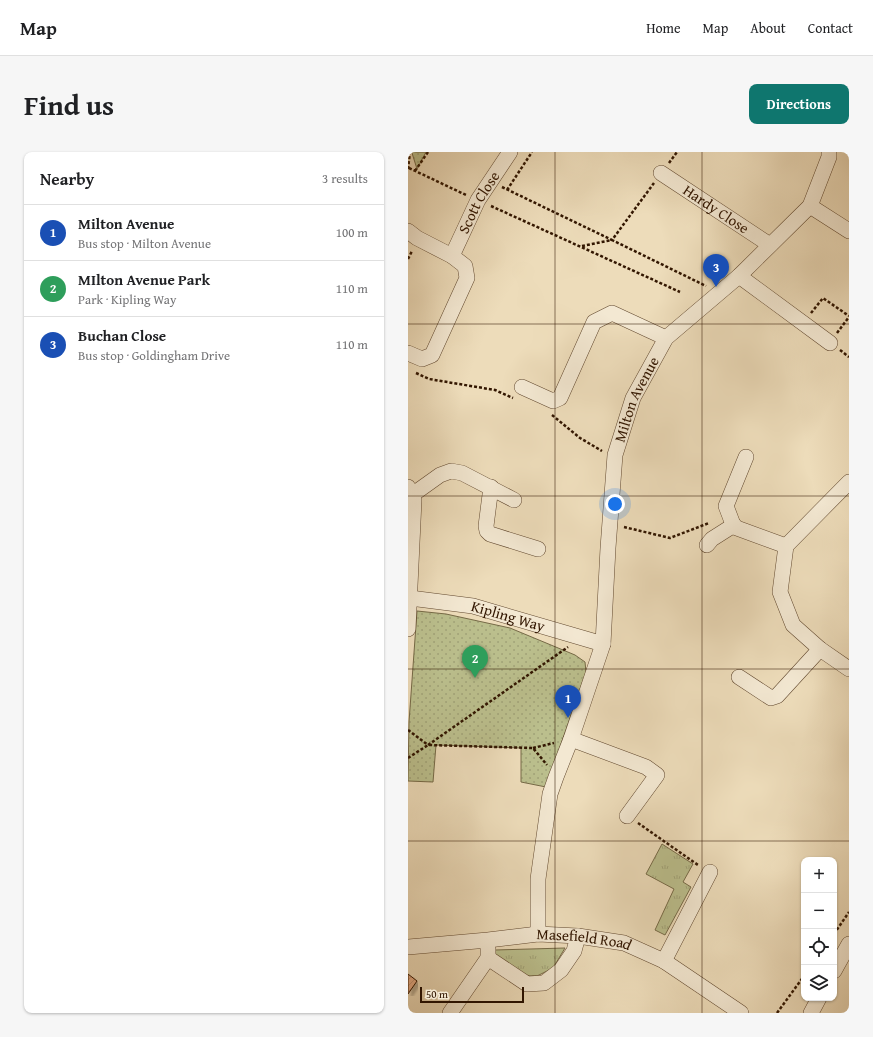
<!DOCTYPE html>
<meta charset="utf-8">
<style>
body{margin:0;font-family:"Gentium Book Plus",serif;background:#f6f6f6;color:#202124}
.controls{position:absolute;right:12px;bottom:12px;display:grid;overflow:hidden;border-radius:8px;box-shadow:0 1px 3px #0004}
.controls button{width:36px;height:36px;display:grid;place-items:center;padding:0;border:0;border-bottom:1px solid #e0e0e0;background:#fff;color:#202124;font:20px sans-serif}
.scale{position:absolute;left:12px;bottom:10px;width:104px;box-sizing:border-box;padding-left:4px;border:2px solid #321601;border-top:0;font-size:11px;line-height:14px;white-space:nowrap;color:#321601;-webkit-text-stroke:3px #f3e8d2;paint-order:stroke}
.you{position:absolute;left:207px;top:352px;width:14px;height:14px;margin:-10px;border:3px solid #fff;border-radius:50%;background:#1a73e8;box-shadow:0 0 0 6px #1a73e833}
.badge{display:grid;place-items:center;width:26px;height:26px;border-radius:50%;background:#0f766e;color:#fff;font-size:13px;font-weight:700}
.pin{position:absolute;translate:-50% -33px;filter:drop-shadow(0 1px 2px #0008)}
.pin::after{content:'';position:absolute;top:21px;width:14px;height:12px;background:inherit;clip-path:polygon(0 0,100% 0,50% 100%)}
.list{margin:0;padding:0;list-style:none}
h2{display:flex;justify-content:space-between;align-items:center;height:52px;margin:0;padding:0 16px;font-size:17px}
h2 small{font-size:13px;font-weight:400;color:#757577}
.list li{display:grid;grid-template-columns:26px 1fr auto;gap:12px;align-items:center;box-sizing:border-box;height:56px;padding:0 16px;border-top:1px solid #e0e0e0}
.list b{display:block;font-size:15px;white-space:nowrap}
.list p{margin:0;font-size:13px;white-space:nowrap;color:#757577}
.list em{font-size:13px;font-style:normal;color:#757577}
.icon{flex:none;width:22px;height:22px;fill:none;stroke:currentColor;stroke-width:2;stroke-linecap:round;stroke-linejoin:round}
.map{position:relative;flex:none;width:441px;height:861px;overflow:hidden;border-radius:8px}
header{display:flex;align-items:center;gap:24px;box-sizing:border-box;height:56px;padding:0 20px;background:#fff;border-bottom:1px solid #e0e0e0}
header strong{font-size:19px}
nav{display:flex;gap:22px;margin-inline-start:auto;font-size:14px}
.intro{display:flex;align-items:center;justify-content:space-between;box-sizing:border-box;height:96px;padding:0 24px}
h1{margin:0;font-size:28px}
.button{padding:10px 18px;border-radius:8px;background:#0f766e;color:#fff;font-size:14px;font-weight:700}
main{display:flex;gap:24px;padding:0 24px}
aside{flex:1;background:#fff;border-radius:8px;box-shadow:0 1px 3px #0004}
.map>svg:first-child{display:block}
.grass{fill:url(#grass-tufts);stroke:#766a47}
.park{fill:url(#park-dots);stroke:#766a47}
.building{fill:url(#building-hatch);stroke:#321601;filter:url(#shadow)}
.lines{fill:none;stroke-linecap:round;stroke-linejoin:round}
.minor-casing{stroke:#61482f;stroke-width:16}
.path{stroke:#321601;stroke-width:2.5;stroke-dasharray:3 2;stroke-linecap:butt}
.minor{stroke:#f3e8d2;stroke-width:15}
.grid{fill:none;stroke:#321601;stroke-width:1;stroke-opacity:0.55}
.labels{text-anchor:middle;stroke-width:3;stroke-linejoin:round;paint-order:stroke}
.street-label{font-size:15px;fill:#321601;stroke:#f3e8d2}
</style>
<header>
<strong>Map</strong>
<nav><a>Home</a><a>Map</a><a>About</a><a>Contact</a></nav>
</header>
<div class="intro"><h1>Find us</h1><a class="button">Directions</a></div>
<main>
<aside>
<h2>Nearby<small>3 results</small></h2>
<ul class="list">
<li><span class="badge" style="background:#1a4fb4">1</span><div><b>Milton Avenue</b><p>Bus stop · Milton Avenue</p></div><em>100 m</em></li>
<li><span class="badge" style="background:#2e9e5b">2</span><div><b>MIlton Avenue Park</b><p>Park · Kipling Way</p></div><em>110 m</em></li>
<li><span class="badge" style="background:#1a4fb4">3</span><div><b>Buchan Close</b><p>Bus stop · Goldingham Drive</p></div><em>110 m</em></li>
</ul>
</aside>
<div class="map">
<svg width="441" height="861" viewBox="0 0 441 861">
<defs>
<pattern id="grass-tufts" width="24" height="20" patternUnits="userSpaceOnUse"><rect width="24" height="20" fill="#bbbf8d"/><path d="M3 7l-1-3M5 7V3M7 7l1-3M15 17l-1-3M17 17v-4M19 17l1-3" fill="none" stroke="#a1a378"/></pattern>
<pattern id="park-dots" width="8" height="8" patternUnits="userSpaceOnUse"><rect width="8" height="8" fill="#bbbf8d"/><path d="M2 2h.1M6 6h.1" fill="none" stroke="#a1a378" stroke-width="1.8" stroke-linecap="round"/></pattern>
<pattern id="building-hatch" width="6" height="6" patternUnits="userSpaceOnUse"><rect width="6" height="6" fill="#e2a983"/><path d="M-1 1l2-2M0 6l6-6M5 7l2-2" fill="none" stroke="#c2916f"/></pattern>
<filter id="shadow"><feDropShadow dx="3.5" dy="3.5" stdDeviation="1" flood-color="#0004"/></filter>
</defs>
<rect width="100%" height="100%" fill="#eddcba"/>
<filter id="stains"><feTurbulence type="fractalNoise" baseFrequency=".005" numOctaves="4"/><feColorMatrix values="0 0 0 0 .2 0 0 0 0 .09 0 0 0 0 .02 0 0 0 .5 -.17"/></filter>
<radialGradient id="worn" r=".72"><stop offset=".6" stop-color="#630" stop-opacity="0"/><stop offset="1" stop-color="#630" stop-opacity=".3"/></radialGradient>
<path class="grass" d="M254 692 285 712 275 730 283 735 257 783 247 778 266 737 238 722Z
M157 796 145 816 129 824H118L87 805V798Z"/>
<path class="park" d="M4 0H18L9 17 4 1Z
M9 459 38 462 102 476 167 503 177 510 178 520 138 635 113 630V596L28 593 25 630 0 629 1 570Z"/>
<path class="building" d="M0 822 9 829 0 842Z"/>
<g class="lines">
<defs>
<g id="minor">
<path id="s1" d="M253 21 362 93"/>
<path d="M402 54 441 79"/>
<path d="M0 79 9 86 44 104 57 114 59 126 24 203 14 207 0 201"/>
<path id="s2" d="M44 104 70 48 102 0"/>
<path d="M331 124 422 191"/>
<path d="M114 235 145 249 152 246 186 170 204 161 258 186"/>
<path d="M338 305 318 354 326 375 378 394"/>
<path d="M441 330 378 394 372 440 385 473 412 497 441 517"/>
<path d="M0 335 6 348 0 477"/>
<path d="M83 335 78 374 79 379 82 382 130 397"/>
<path d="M4 343 32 323 43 319 54 321 106 348"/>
<path d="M299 393 304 387 326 373"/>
<path id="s3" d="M2 446 65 454 195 492"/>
<path d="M331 525 363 546 369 544 412 497"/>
<path d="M163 587 238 615 249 623 219 664"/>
<path id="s4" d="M130 782V727L142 642 148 625 163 587 195 492 200 396 207 303 225 246 258 186 331 124 402 54 421 5V0"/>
<path id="s5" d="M0 795 80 788 130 782 170 784 216 791 256 809 333 861"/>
<path d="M80 806 119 832 136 831 153 818 166 799 170 784"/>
<path d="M256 809 302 720"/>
<path d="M426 819 441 792"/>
<path d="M42 861 80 806V796"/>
<path d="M403 861 411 846"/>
</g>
</defs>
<use href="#minor" class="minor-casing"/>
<path class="path" d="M261 11 269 0
M1 16 58 43
M0 17 2 0
M7 19 20 0
M94 35 204 88 246 31
M99 38 124 0
M83 54 272 140
M174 94 204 88 298 134
M0 107 4 99
M403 161 415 146 441 164
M429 181 441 165
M432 198 441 205
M8 221 21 227 87 238 105 246
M144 263 172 286 194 299
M216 375 262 386 301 371
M0 578 20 593 160 495
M125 596 146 591
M0 606 20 593 125 596 139 613
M230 671 290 713
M426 782 441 760
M369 861 396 824"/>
<use href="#minor" class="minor"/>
</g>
<path class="grid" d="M147 0V861M294 0V861M0 172H441M0 344H441M0 517H441M0 689H441"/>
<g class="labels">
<g class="street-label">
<text dy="5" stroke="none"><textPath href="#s2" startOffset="60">Scott Close</textPath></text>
<text dy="5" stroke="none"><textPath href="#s1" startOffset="66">Hardy Close</textPath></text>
<text dy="5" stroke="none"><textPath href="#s4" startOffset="549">Milton Avenue</textPath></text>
<text dy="5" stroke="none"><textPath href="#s3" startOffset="100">Kipling Way</textPath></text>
<text dy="5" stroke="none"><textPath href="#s5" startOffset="177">Masefield Road</textPath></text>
</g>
</g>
<rect width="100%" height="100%" filter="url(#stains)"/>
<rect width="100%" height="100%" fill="url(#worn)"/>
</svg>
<div class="controls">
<button>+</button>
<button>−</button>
<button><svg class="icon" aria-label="locate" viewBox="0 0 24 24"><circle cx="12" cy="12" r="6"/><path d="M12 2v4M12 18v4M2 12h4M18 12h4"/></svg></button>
<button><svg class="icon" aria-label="layers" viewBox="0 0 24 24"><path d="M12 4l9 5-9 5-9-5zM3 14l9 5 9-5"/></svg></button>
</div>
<div class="scale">50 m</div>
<div class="you"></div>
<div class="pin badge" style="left:160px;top:566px;background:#1a4fb4">1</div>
<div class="pin badge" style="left:67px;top:526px;background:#2e9e5b">2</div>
<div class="pin badge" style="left:308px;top:135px;background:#1a4fb4">3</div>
</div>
</main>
